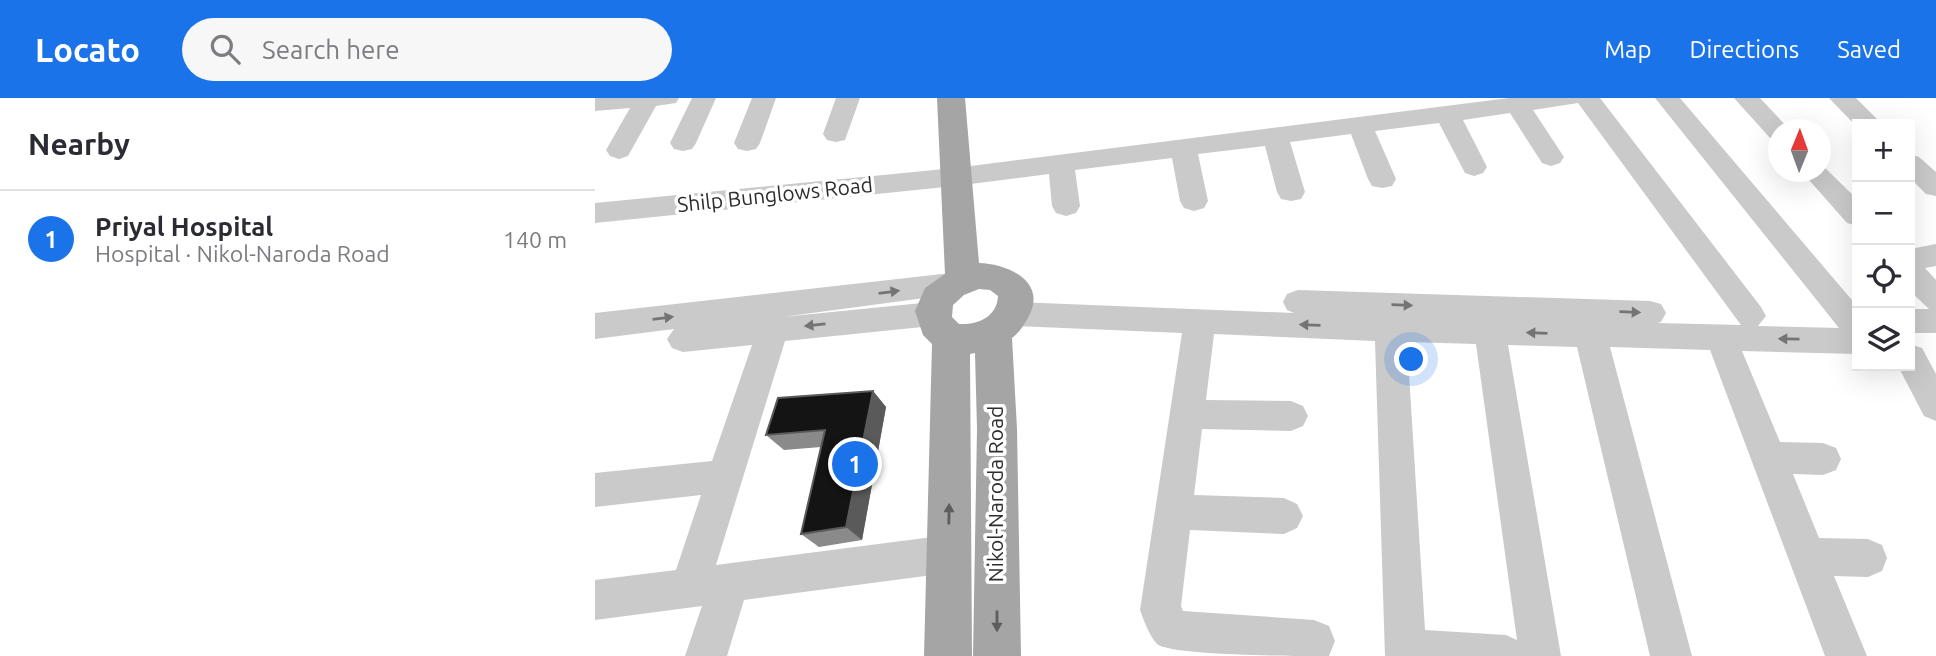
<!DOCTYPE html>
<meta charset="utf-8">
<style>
body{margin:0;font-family:Ubuntu,sans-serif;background:#f7f7f7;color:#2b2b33}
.controls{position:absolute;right:21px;top:21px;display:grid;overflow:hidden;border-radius:0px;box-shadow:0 7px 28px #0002}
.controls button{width:63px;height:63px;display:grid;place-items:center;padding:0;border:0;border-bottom:2px solid #e1e1e2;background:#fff;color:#2b2b33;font:35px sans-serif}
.compass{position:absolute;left:1173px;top:21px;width:63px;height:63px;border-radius:50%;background:#fff;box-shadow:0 7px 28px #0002;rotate:1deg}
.you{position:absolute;left:817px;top:262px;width:24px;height:24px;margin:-18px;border:5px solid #fff;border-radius:50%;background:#1a73e8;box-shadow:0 0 0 10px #1a73e833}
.badge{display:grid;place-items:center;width:46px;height:46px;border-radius:50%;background:#1a73e8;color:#fff;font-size:23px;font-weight:700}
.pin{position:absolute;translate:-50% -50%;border:4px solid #fff;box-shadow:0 2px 7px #0006}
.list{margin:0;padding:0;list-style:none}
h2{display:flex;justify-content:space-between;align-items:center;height:91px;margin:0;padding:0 28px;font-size:30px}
h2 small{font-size:23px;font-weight:400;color:#7c7c81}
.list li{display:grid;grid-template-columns:46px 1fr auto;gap:21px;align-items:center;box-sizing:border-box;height:98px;padding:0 28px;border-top:2px solid #e1e1e2}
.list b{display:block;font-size:26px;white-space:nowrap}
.list p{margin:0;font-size:23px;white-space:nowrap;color:#7c7c81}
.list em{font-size:23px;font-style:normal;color:#7c7c81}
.icon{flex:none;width:38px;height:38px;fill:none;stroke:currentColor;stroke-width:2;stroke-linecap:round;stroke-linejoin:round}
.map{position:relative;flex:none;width:1341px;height:558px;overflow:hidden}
header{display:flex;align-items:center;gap:42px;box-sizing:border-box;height:98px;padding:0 35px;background:#1a73e8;color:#fff}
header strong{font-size:33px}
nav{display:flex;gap:38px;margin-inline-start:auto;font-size:24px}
.search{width:490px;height:63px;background:#f7f7f7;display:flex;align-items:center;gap:18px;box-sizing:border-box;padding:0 24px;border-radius:38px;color:#7c7c81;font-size:26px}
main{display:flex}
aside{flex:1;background:#fff}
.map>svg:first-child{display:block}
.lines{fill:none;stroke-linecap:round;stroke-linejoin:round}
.minor{fill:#cacaca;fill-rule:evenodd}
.major{fill:#a5a5a5;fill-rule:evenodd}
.wall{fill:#8a8a8a}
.shaded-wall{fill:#5a5a5a}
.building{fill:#141414;stroke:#5a5a5a;stroke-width:2}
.oneway{fill:#747474}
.oneway2{fill:#5d5d5d}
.labels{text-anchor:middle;stroke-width:7;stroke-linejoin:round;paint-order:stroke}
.street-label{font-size:21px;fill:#2d2d2d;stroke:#fff}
</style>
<header>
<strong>Locato</strong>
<div class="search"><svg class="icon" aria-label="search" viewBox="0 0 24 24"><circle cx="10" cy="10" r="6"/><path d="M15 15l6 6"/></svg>Search here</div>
<nav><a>Map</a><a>Directions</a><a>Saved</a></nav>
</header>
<main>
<aside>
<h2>Nearby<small></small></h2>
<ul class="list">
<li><span class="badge">1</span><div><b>Priyal Hospital</b><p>Hospital · Nikol-Naroda Road</p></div><em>140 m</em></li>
</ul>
</aside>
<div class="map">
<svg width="1341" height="558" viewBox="0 0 1341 558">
<rect width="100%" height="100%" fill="#fff"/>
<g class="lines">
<path class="minor" d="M0 0H84L81 5 61 8 33 58 24 61 15 58 11 52 35 10 0 13Z
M97 0H121L101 45 97 51 88 53 79 51 75 45Z
M157 0H181L165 45 161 51 152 53 143 51 139 45Z
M241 0H265L250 42 241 44 232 42 228 36Z
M914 0H1005L1166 209 1171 218 1163 228 1244 230 1060 0H1085L1262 208V256L1147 253 1185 344 1228 345 1241 350 1246 361 1241 372 1228 377 1198 376 1224 440 1273 441 1287 447 1292 460 1287 473 1273 479 1239 478 1272 558H1230L1115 252 1015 249 1097 558H1055L982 249 913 247 966 558H790L780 243 619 236 611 302 696 303 708 308 713 318 708 328 696 333 607 331 599 397 689 400 702 406 708 418 702 430 689 436 595 432 586 508 588 513 719 522 734 528 740 543 734 558C708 558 576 558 562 546 554 537 549 523 545 512L587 235 418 228 407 225 402 216 407 207 418 204 699 215 692 212 688 204 692 196 703 192 1055 203 1066 206 1071 215 1066 224 1062 225 1146 227 983 5 938 12 969 59 965 65 956 68 947 65 915 15 868 22 892 69 888 75 879 78 870 75 844 25 780 33 801 81 797 88 787 90 777 88 773 81 756 36 695 44 710 94 706 101 696 103 686 101 682 94 670 48 603 56 613 103 609 110 599 113 589 110 585 103 577 60 480 72 485 108 481 115 471 118 461 115 457 108 454 76 360 88 0 125V105L360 70ZM812 244 881 246 922 542 911 537 830 532Z
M1139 0H1165L1195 32H1184V42L1175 40Z
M1234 0H1261L1287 26H1262V29Z
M1315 56 1324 59 1341 74V98L1331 96 1315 80Z
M1226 66 1262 101V128L1252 125 1207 74H1226Z
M1341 146V168L1330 170 1341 182V235H1315V211H1334L1315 193V151Z
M356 175 367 179 371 187 367 195 187 219 337 204 348 207 353 216 348 225 337 228 190 243 121 467 353 437 367 443 372 456 367 469 353 475 149 502 132 558H90L107 508 0 522V482L81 472 106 397 0 409V375L117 363 157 247 88 254 77 250 72 241 79 231 0 241V215Z
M1315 246 1327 250 1341 276V323L1329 318 1303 268H1315Z"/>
<path class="major" d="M342 0H370L384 165C413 166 452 183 434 218 429 227 425 234 417 240L422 331 426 558H378L382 331 380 255 375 256 377 558H329L337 246 328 237 320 213 330 190 350 176ZM384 191 395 192 403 198C402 219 383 227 364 226L357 219 358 207 369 197Z"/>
</g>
<path class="wall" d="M278 293 291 309 267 442 224 449 206 436 226 349 189 352 171 337Z"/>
<path class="shaded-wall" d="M278 293 291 309 267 442 251 429Z"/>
<path class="building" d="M278 293 251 429 206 436 230 332 171 337 183 300Z"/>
<defs><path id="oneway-solid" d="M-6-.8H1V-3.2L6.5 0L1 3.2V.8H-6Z" transform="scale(1.75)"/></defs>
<g class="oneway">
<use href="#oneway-solid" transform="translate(294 194) rotate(-7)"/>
<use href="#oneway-solid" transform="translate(807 207) rotate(2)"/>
<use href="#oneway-solid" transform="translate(1035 214) rotate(2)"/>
<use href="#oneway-solid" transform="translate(68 220) rotate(-7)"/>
<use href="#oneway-solid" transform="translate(220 227) rotate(174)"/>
<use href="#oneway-solid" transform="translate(715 227) rotate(-178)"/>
<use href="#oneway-solid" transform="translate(942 235) rotate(-178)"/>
<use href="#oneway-solid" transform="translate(1194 241) rotate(-179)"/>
</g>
<g class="oneway2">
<use href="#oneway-solid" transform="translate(354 416) rotate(-89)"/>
<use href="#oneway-solid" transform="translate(402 523) rotate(90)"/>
</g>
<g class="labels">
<g class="street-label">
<text transform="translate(180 97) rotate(-6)" y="7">Shilp Bunglows Road</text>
<text transform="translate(401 396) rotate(-90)" y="7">Nikol-Naroda Road</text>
</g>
</g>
</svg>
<div class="controls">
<button>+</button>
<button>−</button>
<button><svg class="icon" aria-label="locate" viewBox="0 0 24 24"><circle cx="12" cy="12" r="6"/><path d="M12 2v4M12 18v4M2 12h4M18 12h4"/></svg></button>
<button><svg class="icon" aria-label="layers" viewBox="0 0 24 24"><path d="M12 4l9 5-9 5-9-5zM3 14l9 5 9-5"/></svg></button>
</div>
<svg class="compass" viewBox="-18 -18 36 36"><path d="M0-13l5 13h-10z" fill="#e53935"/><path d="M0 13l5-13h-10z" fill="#7c7c81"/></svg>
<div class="you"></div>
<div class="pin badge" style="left:260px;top:366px">1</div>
</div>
</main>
